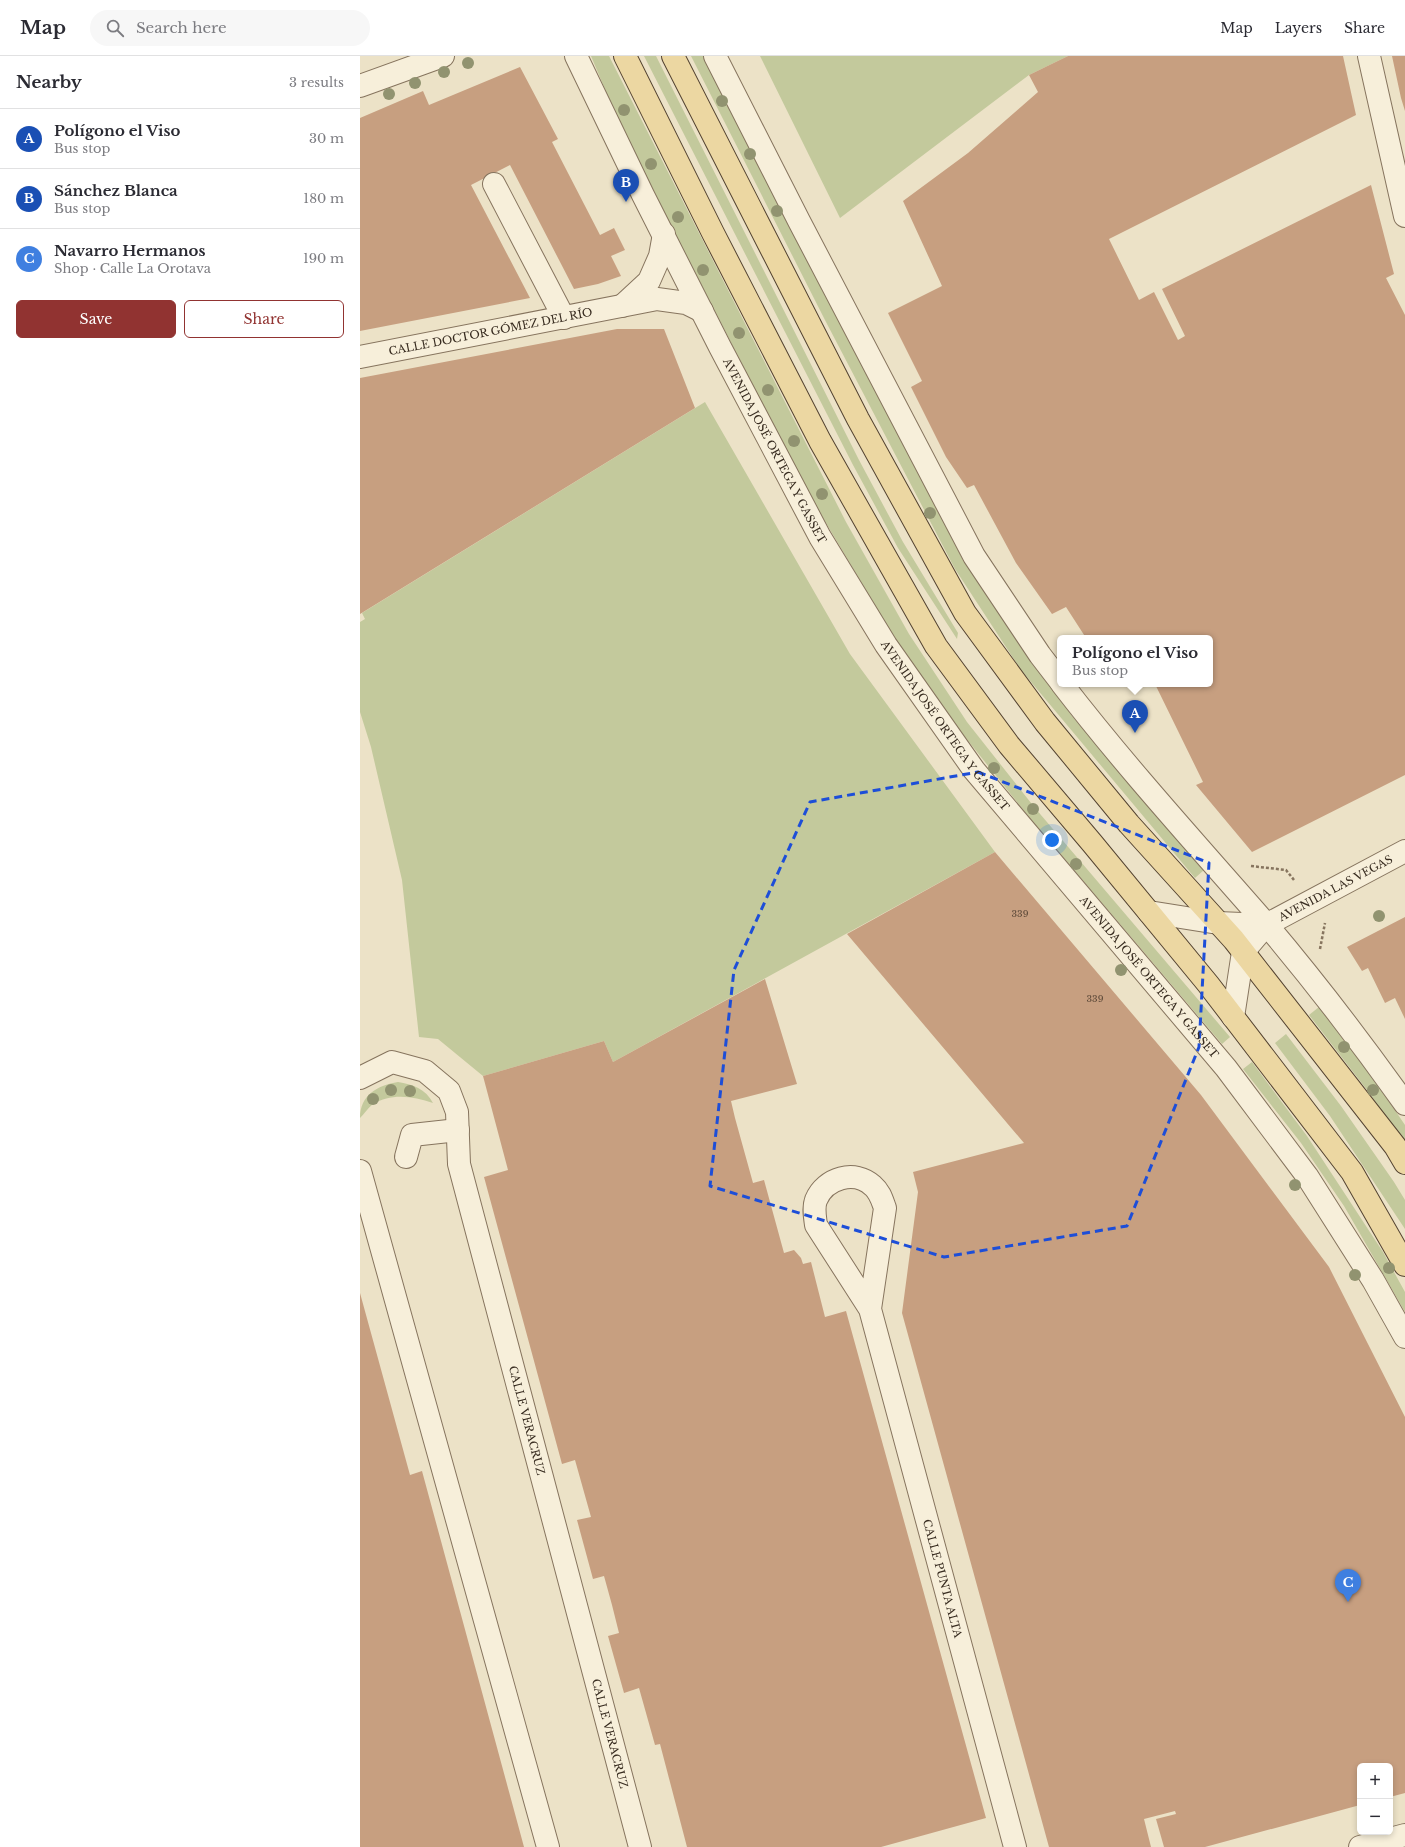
<!DOCTYPE html>
<meta charset="utf-8">
<style>
body{margin:0;font-family:"Libre Baskerville",serif;background:#f7f7f7;color:#2b2b33}
.controls{position:absolute;right:12px;bottom:12px;display:grid;overflow:hidden;border-radius:6px;box-shadow:0 2px 6px #0003}
.controls button{width:36px;height:36px;display:grid;place-items:center;padding:0;border:0;border-bottom:1px solid #e1e1e2;background:#fff;color:#2b2b33;font:20px sans-serif}
.you{position:absolute;left:692px;top:784px;width:14px;height:14px;margin:-10px;border:3px solid #fff;border-radius:50%;background:#1a73e8;box-shadow:0 0 0 6px #1a73e833}
.badge{display:grid;place-items:center;width:26px;height:26px;border-radius:50%;background:#913331;color:#fff;font-size:13px;font-weight:700}
.pin{position:absolute;translate:-50% -33px;filter:drop-shadow(0 1px 2px #0008)}
.pin::after{content:'';position:absolute;top:21px;width:14px;height:12px;background:inherit;clip-path:polygon(0 0,100% 0,50% 100%)}
.popup{position:absolute;left:697px;top:579px;width:156px;height:52px;box-sizing:border-box;display:grid;place-content:center;border-radius:6px;background:#fff;filter:drop-shadow(0 1px 3px #0005);font-size:13px;white-space:nowrap;color:#7c7c81}
.popup b{font-size:15px;color:#2b2b33}
.popup::after{content:'';position:absolute;left:50%;top:100%;margin-left:-8px;border:8px solid transparent;border-top-color:#fff}
.list{margin:0;padding:0;list-style:none}
h2{display:flex;justify-content:space-between;align-items:center;height:52px;margin:0;padding:0 16px;font-size:17px}
h2 small{font-size:13px;font-weight:400;color:#7c7c81}
.list li{display:grid;grid-template-columns:26px 1fr auto;gap:12px;align-items:center;box-sizing:border-box;height:60px;padding:0 16px;border-top:1px solid #e1e1e2}
.list b{display:block;font-size:15px;white-space:nowrap}
.list p{margin:0;font-size:13px;white-space:nowrap;color:#7c7c81}
.list em{font-size:13px;font-style:normal;color:#7c7c81}
.actions{display:flex;gap:8px;padding:12px 16px}
.actions a{flex:1;padding:9px 0;border:1px solid #913331;border-radius:6px;text-align:center;font-size:14px;color:#913331}
.actions .main{background:#913331;color:#fff}
.icon{flex:none;width:22px;height:22px;fill:none;stroke:currentColor;stroke-width:2;stroke-linecap:round;stroke-linejoin:round}
.map{position:relative;flex:none;width:1045px;height:1791px;overflow:hidden}
header{display:flex;align-items:center;gap:24px;box-sizing:border-box;height:56px;padding:0 20px;background:#fff;border-bottom:1px solid #e1e1e2}
header strong{font-size:19px}
nav{display:flex;gap:22px;margin-inline-start:auto;font-size:14px}
.search{width:280px;height:36px;background:#f7f7f7;display:flex;align-items:center;gap:10px;box-sizing:border-box;padding:0 14px;border-radius:22px;color:#7c7c81;font-size:15px}
main{display:flex}
aside{flex:1;background:#fff}
.map>svg:first-child{display:block}
.green{fill:#c3c99c}
.building{fill:#c79f80}
.lines{fill:none;stroke-linecap:round;stroke-linejoin:round}
.minor-casing{stroke:#86745e;stroke-width:24}
.major-casing{stroke:#544331;stroke-width:24}
.path{stroke:#86745e;stroke-width:2.5;stroke-dasharray:3 2;stroke-linecap:butt}
.minor{stroke:#f7efda;stroke-width:22}
.major{stroke:#ecd7a2;stroke-width:22}
.tree{fill:#919370}
.marked{fill:none;stroke:#1d4ed8;stroke-width:3;stroke-dasharray:8 5;stroke-linejoin:round}
.labels{text-anchor:middle;stroke-width:3.5;stroke-linejoin:round;paint-order:stroke}
.number-label{font-size:9px;fill:#5c4938}
.street-label{font-size:11px;fill:#382c20;stroke:#f4ecd6}
</style>
<header>
<strong>Map</strong>
<div class="search"><svg class="icon" aria-label="search" viewBox="0 0 24 24"><circle cx="10" cy="10" r="6"/><path d="M15 15l6 6"/></svg>Search here</div>
<nav><a>Map</a><a>Layers</a><a>Share</a></nav>
</header>
<main>
<aside>
<h2>Nearby<small>3 results</small></h2>
<ul class="list">
<li><span class="badge" style="background:#1a4fb4">A</span><div><b>Polígono el Viso</b><p>Bus stop</p></div><em>30 m</em></li>
<li><span class="badge" style="background:#1a4fb4">B</span><div><b>Sánchez Blanca</b><p>Bus stop</p></div><em>180 m</em></li>
<li><span class="badge" style="background:#3f7fe0">C</span><div><b>Navarro Hermanos</b><p>Shop · Calle La Orotava</p></div><em>190 m</em></li>
</ul>
<div class="actions"><a class="main">Save</a><a>Share</a></div>
</aside>
<div class="map">
<svg width="1045" height="1791" viewBox="0 0 1045 1791">
<rect width="100%" height="100%" fill="#ece2c7"/>
<path class="green" d="M231 0H249L486 466 549 578 607 666 675 752 870 981 862 988 669 761 601 676 539 590 447 435 262 74Z
M284 0H296L499 404 543 486 598 577 597 583 538 492 493 409Z
M331 0H344L603 504 712 660 844 814 835 822 661 614 595 513 466 266Z
M400 0H708L669 19 480 162Z
M345 346 490 598 635 796 253 1006 244 985 123 1020 78 983 59 981 42 824 11 691 0 656V566L5 563 2 557Z
M959 951 1015 1025 1045 1069V1088L1007 1034 949 959Z
M926 978 981 1050 1034 1126 1045 1144V1173L970 1060 915 987Z
M892 1006 947 1080 1023 1196 1045 1236V1256L984 1150 941 1087 883 1013Z
M38 1026C52 1028 66 1033 73 1047 53 1040 31 1037 13 1048 8 1052 4 1058 0 1062 0 1039 18 1029 38 1026Z"/>
<path class="building" d="M708 0H983L996 59 749 183 779 244 794 236 818 284 825 280 802 233 1011 129 1034 218 1026 222 1045 259V719L892 796 836 729 843 726 795 628H850V582H726L706 551 692 558 656 507 614 429 607 432 586 401 551 331 562 325 528 257 582 230 543 145 608 97 678 36 669 19Z
M1032 0H1045V55L1041 42Z
M160 11 198 83 192 86 240 179 254 172 265 194 251 200 261 220 238 228 214 233 150 109 111 129 170 242 0 275V62L63 35 69 49Z
M257 273H304L335 352 0 558V322Z
M635 796 841 1039 969 1211 1045 1361V1737L1030 1741V1710H1000V1749L845 1791H804L796 1763 816 1758 815 1755 784 1763 791 1791H689L542 1257 558 1136 553 1116 664 1087 487 878Z
M1045 861V963L1035 942 1025 947 1008 912 1002 915 987 891Z
M405 923 437 1028 371 1045 375 1062 393 1127 404 1124 424 1197 434 1194 441 1202 443 1208 451 1206 465 1261 486 1255 626 1762 521 1791H327L300 1688 295 1689 279 1632 264 1637 248 1580 259 1577 252 1549 244 1520 233 1523 217 1464 231 1461 215 1404 202 1408 124 1121 148 1114 123 1020 244 985 253 1006Z
M0 1237 50 1419 62 1415 164 1791H0Z"/>
<g class="lines">
<defs>
<g id="minor">
<path id="s1" d="M216 0 283 139 360 291 460 481 526 589 614 714 866 1012 947 1120 1013 1224 1045 1281"/>
<path d="M355 0 439 165 614 500 680 599 700 625"/>
<path d="M1009 0 1045 160"/>
<path d="M0 30 83 0"/>
<path d="M134 128 204 262"/>
<path d="M262 250 289 225 300 200 304 178"/>
<path id="s2" d="M0 301 297 243 326 247 342 255"/>
<path d="M702 628C766 711 837 789 906 868 955 926 1001 986 1045 1048"/>
<path d="M789 856 858 867 906 869"/>
<path id="s3" d="M873 961 883 896 906 869 1045 795"/>
<path id="s4" d="M0 1022 32 1006 65 1015 89 1035 97 1056 99 1108 280 1791"/>
<path d="M46 1101 52 1079 98 1074"/>
<path d="M0 1115 188 1791"/>
<path id="s5" d="M510 1253 525 1152C522 1144 520 1136 513 1130 495 1113 465 1122 456 1144 453 1152 455 1161 456 1169L510 1253 655 1791"/>
<path d="M1000 1791 1045 1779"/>
</g>
<path id="major" d="M265 0 353 177 460 385 576 590 649 689 732 787 848 928 992 1116 1045 1209
M313 0 498 363 605 557 685 666 769 768 874 884 1035 1090 1045 1107"/>
</defs>
<use href="#minor" class="minor-casing"/>
<use href="#major" class="major-casing"/>
<path class="path" d="M891 810 926 814 934 824
M960 893 965 867"/>
<use href="#minor" class="minor"/>
<use href="#major" class="major"/>
</g>
<g class="tree">
<circle cx="108" cy="7" r="6"/>
<circle cx="84" cy="16" r="6"/>
<circle cx="55" cy="27" r="6"/>
<circle cx="29" cy="38" r="6"/>
<circle cx="362" cy="45" r="6"/>
<circle cx="264" cy="54" r="6"/>
<circle cx="390" cy="98" r="6"/>
<circle cx="291" cy="108" r="6"/>
<circle cx="417" cy="155" r="6"/>
<circle cx="318" cy="161" r="6"/>
<circle cx="343" cy="214" r="6"/>
<circle cx="379" cy="277" r="6"/>
<circle cx="408" cy="334" r="6"/>
<circle cx="434" cy="385" r="6"/>
<circle cx="462" cy="438" r="6"/>
<circle cx="570" cy="457" r="6"/>
<circle cx="634" cy="712" r="6"/>
<circle cx="673" cy="753" r="6"/>
<circle cx="716" cy="808" r="6"/>
<circle cx="1019" cy="860" r="6"/>
<circle cx="761" cy="914" r="6"/>
<circle cx="984" cy="991" r="6"/>
<circle cx="31" cy="1034" r="6"/>
<circle cx="1013" cy="1034" r="6"/>
<circle cx="50" cy="1035" r="6"/>
<circle cx="13" cy="1043" r="6"/>
<circle cx="935" cy="1129" r="6"/>
<circle cx="1029" cy="1212" r="6"/>
<circle cx="995" cy="1219" r="6"/>
</g>
<path class="marked" d="M618 716 849 807 839 991 767 1170 584 1201 350 1130 374 914 450 746Z"/>
<g class="labels">
<g class="number-label">
<text x="660" y="861">339</text>
<text x="735" y="946">339</text>
</g>
<g class="street-label">
<text dy="4" stroke="none"><textPath href="#s2" startOffset="133">CALLE DOCTOR GÓMEZ DEL RÍO</textPath></text>
<text dy="4" stroke="none"><textPath href="#s1" startOffset="442">AVENIDA JOSÉ ORTEGA Y GASSET</textPath></text>
<text dy="4" stroke="none"><textPath href="#s1" startOffset="766">AVENIDA JOSÉ ORTEGA Y GASSET</textPath></text>
<text dy="4" stroke="none"><textPath href="#s3" startOffset="180">AVENIDA LAS VEGAS</textPath></text>
<text dy="4" stroke="none"><textPath href="#s1" startOffset="1090">AVENIDA JOSÉ ORTEGA Y GASSET</textPath></text>
<text dy="4" stroke="none"><textPath href="#s4" startOffset="441">CALLE VERACRUZ</textPath></text>
<text dy="4" stroke="none"><textPath href="#s5" startOffset="600">CALLE PUNTA ALTA</textPath></text>
<text dy="4" stroke="none"><textPath href="#s4" startOffset="765">CALLE VERACRUZ</textPath></text>
</g>
</g>
</svg>
<div class="controls">
<button>+</button>
<button>−</button>
</div>
<div class="you"></div>
<div class="pin badge" style="left:775px;top:677px;background:#1a4fb4">A</div>
<div class="popup"><b>Polígono el Viso</b>Bus stop</div>
<div class="pin badge" style="left:266px;top:146px;background:#1a4fb4">B</div>
<div class="pin badge" style="left:988px;top:1546px;background:#3f7fe0">C</div>
</div>
</main>
